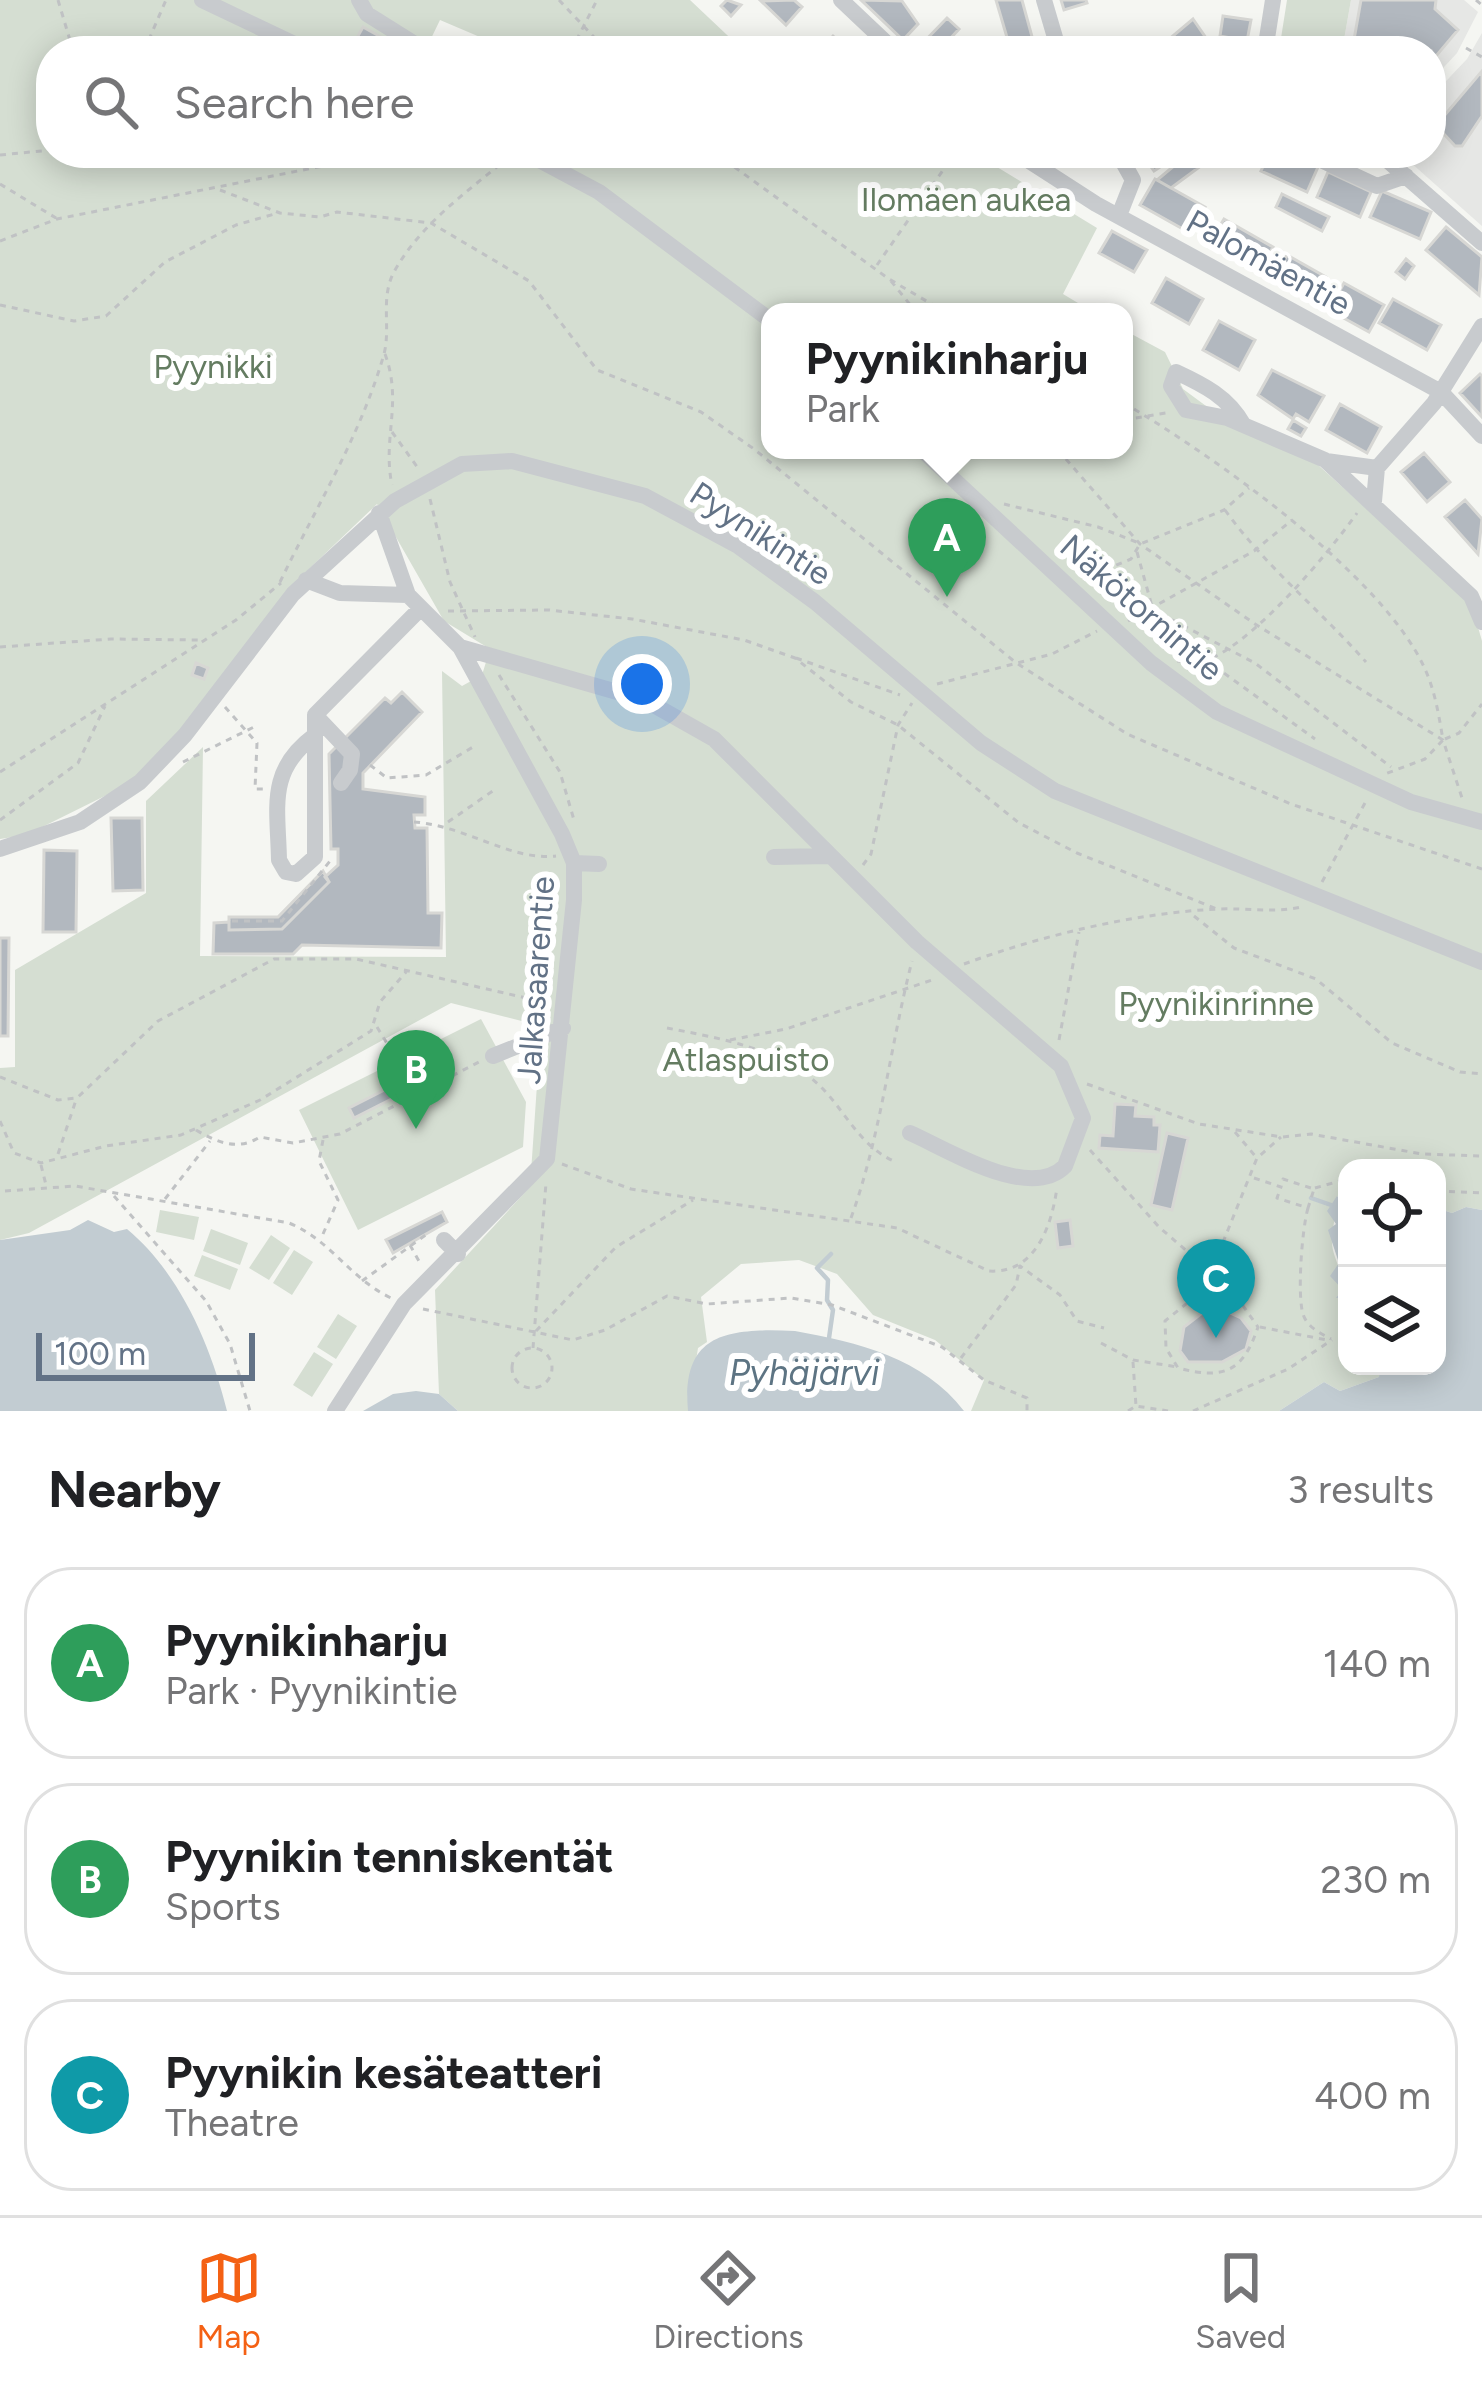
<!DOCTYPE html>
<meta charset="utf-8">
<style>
body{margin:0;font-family:Figtree,sans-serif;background:#f2f2f2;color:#202124}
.controls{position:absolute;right:36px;bottom:36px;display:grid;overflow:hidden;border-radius:24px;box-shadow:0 6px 30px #0003}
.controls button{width:108px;height:108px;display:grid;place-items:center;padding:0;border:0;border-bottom:3px solid #e0e0e0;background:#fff;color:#202124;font:60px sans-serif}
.scale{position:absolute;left:36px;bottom:30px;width:219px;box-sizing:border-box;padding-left:12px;border:6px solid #627286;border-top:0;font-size:33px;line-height:42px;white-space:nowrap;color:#627286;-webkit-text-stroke:9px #fff;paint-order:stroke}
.you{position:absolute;left:642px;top:684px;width:42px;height:42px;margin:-30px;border:9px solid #fff;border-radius:50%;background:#1a73e8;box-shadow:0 0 0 18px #1a73e833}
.badge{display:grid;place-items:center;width:78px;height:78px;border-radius:50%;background:#f46114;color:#fff;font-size:39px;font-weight:700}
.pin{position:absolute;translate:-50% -99px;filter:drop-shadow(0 3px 6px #0008)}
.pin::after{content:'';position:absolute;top:63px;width:42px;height:36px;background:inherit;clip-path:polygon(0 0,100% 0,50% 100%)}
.popup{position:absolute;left:761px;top:303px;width:372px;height:156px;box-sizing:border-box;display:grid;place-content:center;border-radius:24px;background:#fff;filter:drop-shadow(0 3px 9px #0005);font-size:39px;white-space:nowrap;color:#757577}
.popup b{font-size:45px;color:#202124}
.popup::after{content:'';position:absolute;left:50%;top:100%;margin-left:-24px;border:24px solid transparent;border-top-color:#fff}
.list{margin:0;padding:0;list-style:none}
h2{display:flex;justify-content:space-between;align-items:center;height:156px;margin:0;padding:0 48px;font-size:51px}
h2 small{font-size:39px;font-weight:400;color:#757577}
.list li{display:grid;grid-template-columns:78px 1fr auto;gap:36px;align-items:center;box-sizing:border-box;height:192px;margin:0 24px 24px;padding:0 24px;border:3px solid #e0e0e0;border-radius:48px}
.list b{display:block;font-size:45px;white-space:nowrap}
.list p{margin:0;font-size:39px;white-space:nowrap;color:#757577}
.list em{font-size:39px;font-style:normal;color:#757577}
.icon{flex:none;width:66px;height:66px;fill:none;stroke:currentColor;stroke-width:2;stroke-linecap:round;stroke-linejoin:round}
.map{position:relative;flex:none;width:1482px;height:1411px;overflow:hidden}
.search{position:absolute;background:#fff;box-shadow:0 6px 30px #0003;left:36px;right:36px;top:36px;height:132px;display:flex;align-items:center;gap:30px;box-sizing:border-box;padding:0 42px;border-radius:48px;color:#757577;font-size:45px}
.sheet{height:804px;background:#fff}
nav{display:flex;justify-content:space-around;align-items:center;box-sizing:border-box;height:168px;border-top:3px solid #e0e0e0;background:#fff;font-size:33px;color:#757577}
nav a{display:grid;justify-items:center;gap:6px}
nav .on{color:#f46114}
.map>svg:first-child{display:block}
.built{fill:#e6e7e5}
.green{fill:#d5ded2}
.water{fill:#c2ccd2}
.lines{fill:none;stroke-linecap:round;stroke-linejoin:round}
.stream{stroke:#c2ccd2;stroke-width:4.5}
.building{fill:#b2b8bf;stroke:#d7d7d4;stroke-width:3}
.path{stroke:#c0c2c4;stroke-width:3;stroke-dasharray:6 6;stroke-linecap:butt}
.minor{stroke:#c8cbce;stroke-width:16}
.labels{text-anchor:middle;stroke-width:12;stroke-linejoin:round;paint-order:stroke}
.park-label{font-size:33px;fill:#647c61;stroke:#fff}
.street-label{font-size:33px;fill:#627286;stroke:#fff}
.water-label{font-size:36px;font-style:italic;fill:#5d7483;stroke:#fff}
</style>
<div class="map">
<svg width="1482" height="1411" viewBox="0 0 1482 1411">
<rect width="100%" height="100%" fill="#f5f6f2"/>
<path class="built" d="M1351 0H1464L1478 12 1457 53 1431 81V51H1342Z
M1482 33V226L1400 153H1431V97L1467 59Z"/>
<path class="green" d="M0 0H690L744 51H492L494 43 440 20 425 51H51V153H974L1097 228 1063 294 1093 312H770V450H1124V330L1165 352 1183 389 1240 431 1317 464 1471 603 1482 641V1210L1466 1207 1452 1213 1437 1208V1168H1347V1204L1337 1196C1337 1211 1333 1224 1332 1238 1330 1259 1350 1275 1337 1297H1347V1366H1380L1379 1377 1340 1391 1324 1382 1279 1411H971L984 1380 935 1340 873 1315 837 1274 799 1260 741 1264 701 1297 707 1342 698 1348 688 1411H458L439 1394 435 1290 530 1187 541 1026 451 1003 29 1233 0 1240V1068L15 1067V970L146 893V801L203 747 200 956 446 957 442 671 462 686 482 675 490 649 444 621 377 504 286 591 198 717 131 783 26 835 0 839Z
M1287 0H1351L1342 51H1279Z
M481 1019 526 1102 523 1147 358 1230 299 1110Z
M160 1210 199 1217 194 1240 156 1232Z
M211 1229 248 1243 240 1265 203 1251Z
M271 1235 290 1248 269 1280 249 1268Z
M294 1250 313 1262 292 1295 273 1283Z
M202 1255 238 1269 230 1290 194 1276Z
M338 1314 357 1326 336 1359 317 1347Z
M314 1352 333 1364 312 1397 293 1385Z"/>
<path class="water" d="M1337 1196 1347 1204 1344 1298H1336L1342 1289 1330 1276 1339 1263 1328 1230 1336 1224 1327 1211Z
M1466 1207 1482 1210V1411H1279L1324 1382 1340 1391 1379 1377 1380 1366H1437V1208L1452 1213Z
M88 1220 114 1232 127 1229C180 1273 211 1346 227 1411H0V1240L70 1230Z
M795 1331C857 1342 924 1358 964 1411H688C681 1332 728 1328 795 1331Z
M416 1391 439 1394 458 1411H363L393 1394Z"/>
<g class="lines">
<path class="stream" d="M1311 1198 1331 1205
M829 1338 833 1310 827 1300 828 1280 817 1268 831 1254"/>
</g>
<path class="building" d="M727 0 741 5 731 16 721 6Z
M794 0 802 7 786 25 761 1Z
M861 0 902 1 918 24 903 40Z
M996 0H1022L1034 44 1011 51Z
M1061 0H1086L1087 3 1064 10Z
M1361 0H1436L1435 9 1458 30 1431 62V51H1352Z
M1223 16 1251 20 1247 41 1220 36Z
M947 18 959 29 948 41 959 51H925L920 46Z
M1193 19 1206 38 1188 51H1155Z
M363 27 406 51 350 50Z
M833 36 849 51H819Z
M1099 39 1107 51H1082Z
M470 40 488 46 487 51 468 48Z
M1482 71V116L1462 146H1455L1431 120V111L1444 116Z
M1141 153H1170L1174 158 1154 171Z
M1224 153H1257L1251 166Z
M1269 153H1287L1318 167 1307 192 1261 171Z
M1181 160 1198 168 1171 188 1157 180Z
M1328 172 1371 192 1360 217 1317 197Z
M1155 179 1205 207 1190 233 1140 205Z
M1382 191 1431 212 1420 239 1370 217Z
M1282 194 1329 217 1322 231 1276 207Z
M1224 219 1273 247 1259 273 1209 244Z
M1446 227 1482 257 1479 295 1426 250Z
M1112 231 1147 250 1134 272 1099 253Z
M1287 255 1326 277 1312 302 1273 280Z
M1406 259 1414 266 1405 279 1396 272Z
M1166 278 1203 299 1189 324 1152 303Z
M1344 283 1384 305 1369 332 1329 310Z
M1393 299 1441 325 1427 350 1379 323Z
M1219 321 1255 340 1239 370 1203 350Z
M1272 370 1324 396 1309 422 1296 414 1293 419 1258 395Z
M1480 374 1482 376V417L1460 393Z
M1340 404 1381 427 1367 453 1326 430Z
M1293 420 1306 428 1301 436 1288 429Z
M1424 453 1450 482 1427 502 1401 472Z
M1465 500 1482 519 1478 554 1445 517Z
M196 663 208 668 204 679 192 675Z
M402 692 422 712 363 773V789L425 797V815H414L415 828H427L428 913H442L441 948 302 945 293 954H213L214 923 229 922V930L282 929 329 882 325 877 338 865V849H331L329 754 385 698 391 703Z
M111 818H142L143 890 113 891Z
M44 850 77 851 76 932H43Z
M323 871 329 882 282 929 229 930V917H278Z
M0 938H9L8 1036H0Z
M420 1072 425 1082 354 1118 349 1108Z
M1115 1104 1136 1105 1135 1116 1154 1117V1125H1160L1158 1152 1099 1148 1100 1135 1113 1136Z
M1167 1133 1188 1138 1172 1210 1151 1205Z
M442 1212 447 1222 393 1253 386 1240Z
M1070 1220 1073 1246 1058 1248 1055 1222Z
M1221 1309 1241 1318 1251 1331 1246 1349 1222 1362H1188L1180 1351 1184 1327 1206 1310Z"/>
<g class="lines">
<path class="path" d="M58 0 72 47 83 51
M559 0 607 51
M1476 0 1482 5
M1466 48 1482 57
M144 51 166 0
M571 51 597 0
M715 153 889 279 945 312
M0 155 51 150
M0 184 56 218
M220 190 280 213 320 217 337 212 431 223 529 281 597 370 701 412 754 449 1015 662 1127 734 1291 804 1482 869
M0 241 57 219 358 159 419 153
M877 265 955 153
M891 281 916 312
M0 305 74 321 106 316 165 262 236 225 278 213
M385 354C403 403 382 438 392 485
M1124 403C1213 456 1382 574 1425 669 1435 691 1439 716 1443 740L1425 759 1385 774
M1124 420 1166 413
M392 432 418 468
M1058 450 1140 544 1255 624 1443 740 1463 801
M430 499 450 582 475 637
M1004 504 1098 527 1139 543
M1225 510C1265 566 1320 610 1366 662
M1137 552 1153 610 1177 639 1315 739
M1101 575 1153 610 1255 663 1391 767
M1083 579 1131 559 1140 544 1224 510 1249 488
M280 582C316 507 361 435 384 354 391 327 380 298 394 272 418 228 460 197 498 166L501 153
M448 611 549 610 632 619 744 640 795 658 851 702 898 725 1019 823 1077 853 1217 909
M1128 621 1254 551 1292 520
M0 647 111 639 198 640
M796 658 900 695
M1177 661C1185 661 1197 663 1205 661 1253 644 1328 554 1357 513
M499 675 560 772 574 820
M937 684 1052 654 1097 631
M225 707 257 743 255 789H266
M1445 739 1459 733 1482 704
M183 762 256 726
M370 765 387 778 426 775 473 747
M0 772 236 620 281 583
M0 820 78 763 105 706
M414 822C467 826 510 861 556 856
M448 822 497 788
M863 865 871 854 898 725 912 703
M1322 882 1366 801
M1194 916 1234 948 1316 979 1392 1043 1460 1072 1482 1074
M232 921H282L330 861
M964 964C1043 935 1135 913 1218 909 1248 908 1272 913 1301 907
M377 1027 396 1058 421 1062 436 1081
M667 1028C719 1038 785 1049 824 1090 848 1116 862 1148 896 1162
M730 1040 786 1029 935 979
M1059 1040 1079 932
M0 1077 58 1100 77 1098 158 1021 274 959H356L548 1003
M1087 1084 1199 1124 1282 1137 1311 1134 1422 1154 1482 1156
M0 1121 14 1153 41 1163 106 1146 181 1135 260 1100 371 1031 380 1002 406 972
M196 1130C218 1143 238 1151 260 1137L293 1143 340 1134 479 1062
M1235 1132 1256 1157
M1090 1150 1159 1227 1211 1272 1257 1158 1281 1137
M58 1154 76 1100
M562 1164 631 1189 897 1228 989 1271C1035 1274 1052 1226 1057 1187
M41 1165 46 1185
M1254 1178 1281 1187 1283 1179 1314 1189 1308 1208 1277 1198 1281 1187
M1315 1188 1347 1179
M5 1191 75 1186 289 1223C331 1240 349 1278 391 1298
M1437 1191 1482 1193
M114 1196 206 1301 230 1344 250 1411
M165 1199 210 1141
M1308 1208C1302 1229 1297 1294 1303 1314 1307 1327 1320 1333 1331 1339
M851 1218C881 1135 890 1047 912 961
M323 1234 338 1200 319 1161 323 1140
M410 1245 420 1263
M1211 1273 1212 1283 1241 1303 1258 1327C1243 1372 1224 1380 1178 1368L1166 1348 1165 1321 1212 1283
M362 1281 427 1234
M423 1309 573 1340 605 1330 667 1296 707 1304 791 1298 832 1305 942 1347 984 1380 1027 1398V1411
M1260 1327 1327 1340
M536 1331 616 1247 693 1200
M1101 1343 1133 1360 1178 1367
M512 1368a20 20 0 1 1 40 0a20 20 0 1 1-40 0Z
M533 1348 546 1183
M961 1358 1016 1285 1020 1266 1060 1295 1077 1321 1104 1328
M1133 1362 1136 1406
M1128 1411 1136 1406 1168 1411
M1193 1411 1288 1369 1332 1340"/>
<path class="minor" d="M202 0 309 51
M359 0 367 14 426 51
M841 0 895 51
M1044 0 1059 51
M1265 51 1273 0
M526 153 599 192 770 320
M1017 153 1096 204 1441 392 1482 436
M1118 153 1133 180 1120 213
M1306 153 1377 186 1406 176
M1379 153 1482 243
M1243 424C1228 397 1204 385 1176 372L1171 386 1186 410 1227 418 1325 460 1471 596 1482 622
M922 450 1151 663 1217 712 1411 802 1482 822
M1326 461 1377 468 1374 501
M1377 468 1434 403 1482 326
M306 580 340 593 408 595
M460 647 645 700 714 739 917 942 1061 1066 1083 1118 1065 1166C1030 1202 947 1149 910 1133
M315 715 352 754 350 770 341 783
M314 736C267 771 278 807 279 860L286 872 296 874 315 857V715L420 609
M0 849 80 822 140 782 185 735 293 594 395 501 462 464 512 461 645 496 738 546 815 602 981 743 1055 791 1482 962
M774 857 829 856
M574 863 599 864
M493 1056 563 1028
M444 1240 458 1254
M335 1411 404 1304 547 1159 574 900V863L562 834 460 647 408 595 379 513"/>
</g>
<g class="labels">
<g class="park-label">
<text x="966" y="211">Ilomäen aukea</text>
<text x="213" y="378">Pyynikki</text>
<text x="1216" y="1015">Pyynikinrinne</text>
<text x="746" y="1071">Atlaspuisto</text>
</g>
<g class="street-label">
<text transform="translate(1269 262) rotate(29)" y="12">Palomäentie</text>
<text transform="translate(761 533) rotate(33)" y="12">Pyynikintie</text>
<text transform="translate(1142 607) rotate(41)" y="12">Näkötornintie</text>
<text transform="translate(535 980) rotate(-86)" y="12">Jalkasaarentie</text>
</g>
<g class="water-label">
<text x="804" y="1385">Pyhäjärvi</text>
</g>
</g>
</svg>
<div class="controls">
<button><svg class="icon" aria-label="locate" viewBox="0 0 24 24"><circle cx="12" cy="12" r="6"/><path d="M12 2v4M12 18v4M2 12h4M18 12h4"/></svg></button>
<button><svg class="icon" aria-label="layers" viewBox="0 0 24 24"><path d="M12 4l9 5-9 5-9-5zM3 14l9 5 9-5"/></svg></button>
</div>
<div class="scale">100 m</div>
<div class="you"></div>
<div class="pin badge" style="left:947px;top:597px;background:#2e9e5b">A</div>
<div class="popup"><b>Pyynikinharju</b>Park</div>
<div class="pin badge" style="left:416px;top:1129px;background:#2e9e5b">B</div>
<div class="pin badge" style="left:1216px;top:1338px;background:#0f9aa8">C</div>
<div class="search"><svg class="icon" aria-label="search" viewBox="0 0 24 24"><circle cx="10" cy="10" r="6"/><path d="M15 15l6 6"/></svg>Search here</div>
</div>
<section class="sheet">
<h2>Nearby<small>3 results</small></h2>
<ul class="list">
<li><span class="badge" style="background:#2e9e5b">A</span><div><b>Pyynikinharju</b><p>Park · Pyynikintie</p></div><em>140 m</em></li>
<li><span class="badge" style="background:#2e9e5b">B</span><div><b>Pyynikin tenniskentät</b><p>Sports</p></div><em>230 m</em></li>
<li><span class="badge" style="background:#0f9aa8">C</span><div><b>Pyynikin kesäteatteri</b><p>Theatre</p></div><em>400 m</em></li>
</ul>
</section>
<nav>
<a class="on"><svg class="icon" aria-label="map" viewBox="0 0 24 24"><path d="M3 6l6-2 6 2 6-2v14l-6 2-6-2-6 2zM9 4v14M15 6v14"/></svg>Map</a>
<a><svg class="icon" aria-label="directions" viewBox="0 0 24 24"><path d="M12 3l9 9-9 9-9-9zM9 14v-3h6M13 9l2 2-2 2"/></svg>Directions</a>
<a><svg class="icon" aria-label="saved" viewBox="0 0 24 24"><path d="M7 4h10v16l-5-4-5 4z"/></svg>Saved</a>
</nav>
